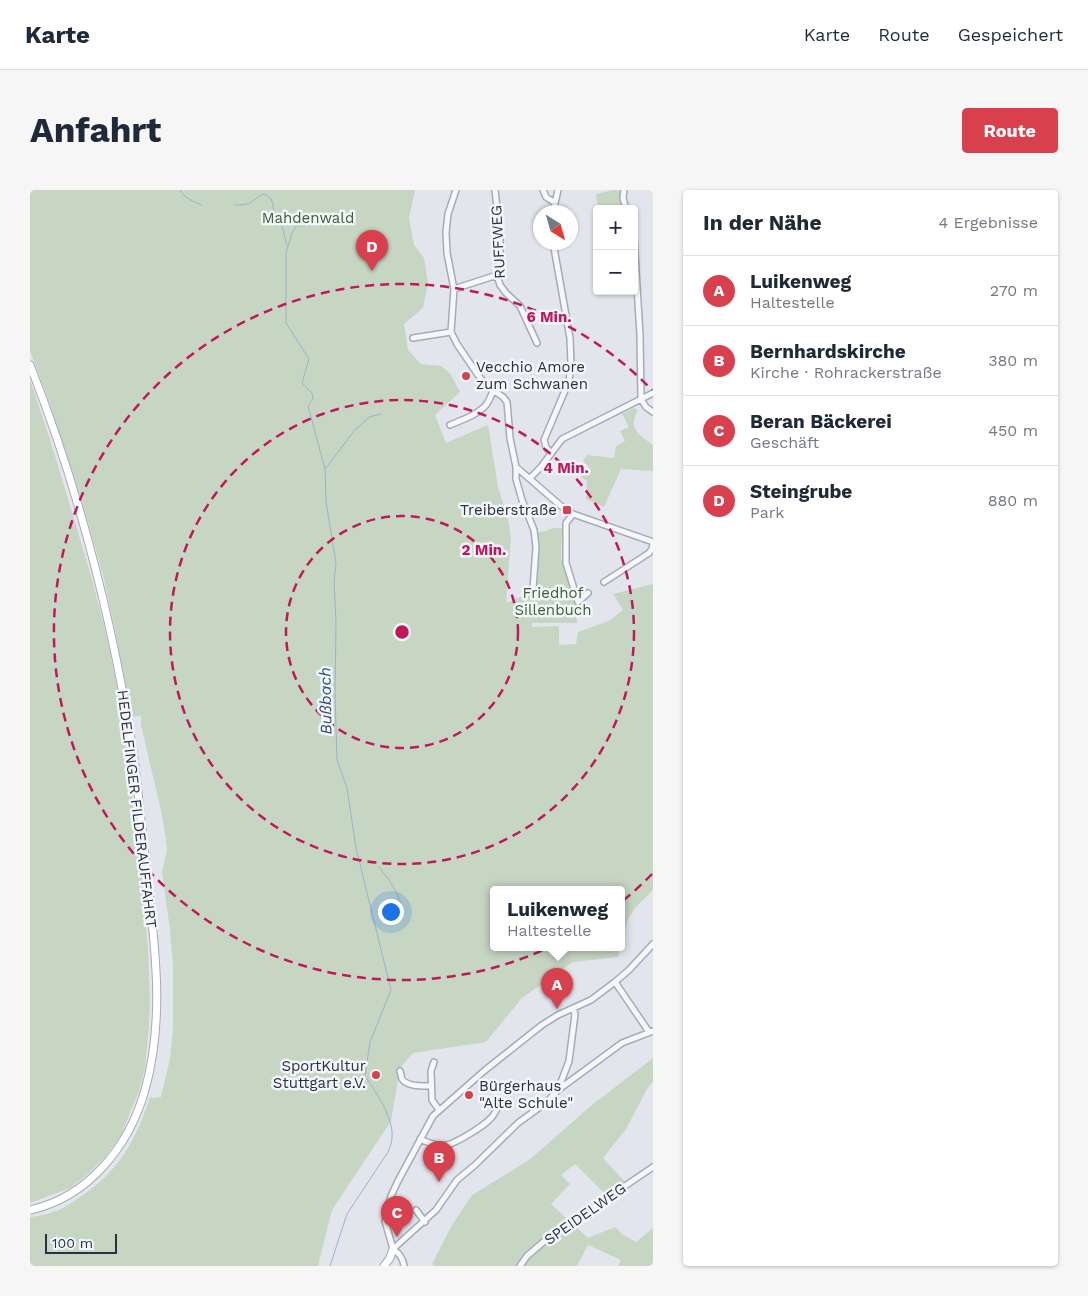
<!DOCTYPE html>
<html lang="de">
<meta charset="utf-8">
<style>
body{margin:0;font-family:"Work Sans",sans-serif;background:#f6f6f7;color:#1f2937}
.controls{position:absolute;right:15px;top:15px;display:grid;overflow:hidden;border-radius:5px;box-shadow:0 1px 4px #0004}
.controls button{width:45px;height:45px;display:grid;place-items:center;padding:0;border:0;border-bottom:1px solid #e0e1e3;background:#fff;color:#1f2937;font:25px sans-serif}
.compass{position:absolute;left:503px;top:15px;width:45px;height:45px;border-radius:50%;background:#fff;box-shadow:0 1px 4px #0004;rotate:143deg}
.scale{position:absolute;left:15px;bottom:12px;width:72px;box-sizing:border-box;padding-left:5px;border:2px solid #293145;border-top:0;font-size:14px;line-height:18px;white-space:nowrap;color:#293145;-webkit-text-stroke:4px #f2f5f9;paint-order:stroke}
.you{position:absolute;left:360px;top:721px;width:18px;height:18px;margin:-12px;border:4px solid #fff;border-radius:50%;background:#1a73e8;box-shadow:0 0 0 8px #1a73e833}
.badge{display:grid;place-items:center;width:32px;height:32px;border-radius:50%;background:#d8404d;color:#fff;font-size:16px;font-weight:700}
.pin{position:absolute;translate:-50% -41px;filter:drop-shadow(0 1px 2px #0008)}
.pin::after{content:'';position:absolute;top:26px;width:18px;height:15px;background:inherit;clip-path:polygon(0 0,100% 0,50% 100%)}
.popup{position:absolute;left:460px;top:696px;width:135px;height:65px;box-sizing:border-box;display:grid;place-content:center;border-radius:5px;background:#fff;filter:drop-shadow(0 1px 4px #0005);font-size:16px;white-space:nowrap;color:#747a83}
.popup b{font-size:19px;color:#1f2937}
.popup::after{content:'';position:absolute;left:50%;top:100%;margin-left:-10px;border:10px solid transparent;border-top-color:#fff}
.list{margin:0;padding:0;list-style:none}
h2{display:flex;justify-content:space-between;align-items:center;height:65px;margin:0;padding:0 20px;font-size:21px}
h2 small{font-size:16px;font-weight:400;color:#747a83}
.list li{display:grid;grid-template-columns:32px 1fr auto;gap:15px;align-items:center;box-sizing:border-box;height:70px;padding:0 20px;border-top:1px solid #e0e1e3}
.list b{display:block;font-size:19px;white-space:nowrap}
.list p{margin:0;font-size:16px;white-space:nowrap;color:#747a83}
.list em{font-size:16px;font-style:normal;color:#747a83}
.map{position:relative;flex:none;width:623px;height:1076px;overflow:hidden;border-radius:5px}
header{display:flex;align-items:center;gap:30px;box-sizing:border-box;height:70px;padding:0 25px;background:#fff;border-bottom:1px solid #e0e1e3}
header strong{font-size:24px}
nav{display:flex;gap:28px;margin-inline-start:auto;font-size:18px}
.intro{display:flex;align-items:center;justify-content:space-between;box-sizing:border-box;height:120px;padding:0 30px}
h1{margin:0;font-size:35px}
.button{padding:12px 22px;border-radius:5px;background:#d8404d;color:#fff;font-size:18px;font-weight:700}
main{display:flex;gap:30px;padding:0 30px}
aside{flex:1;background:#fff;border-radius:5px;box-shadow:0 1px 4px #0004}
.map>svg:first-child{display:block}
.green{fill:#c6d6c3}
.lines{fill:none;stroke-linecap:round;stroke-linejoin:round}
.stream{stroke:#9bb1ce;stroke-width:1}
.street-casing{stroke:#a7abb7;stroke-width:8}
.secondary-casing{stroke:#a7abb7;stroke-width:9}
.street{stroke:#f5f7f9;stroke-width:5}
.secondary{stroke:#fff;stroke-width:7}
.ring{fill:none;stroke:#c2185b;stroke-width:2.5;stroke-dasharray:9 6}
.poi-dot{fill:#d8404d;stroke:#f2f5f9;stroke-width:2}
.labels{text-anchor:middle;stroke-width:5;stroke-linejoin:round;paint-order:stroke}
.park-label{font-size:15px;fill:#3b6235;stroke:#f2f5f9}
.street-label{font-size:15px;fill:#293145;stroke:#f2f5f9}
.poi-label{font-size:15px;fill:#293145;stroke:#f2f5f9;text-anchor:start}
.water-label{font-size:16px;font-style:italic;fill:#2f4d7c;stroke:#f2f5f9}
.centre{fill:#c2185b;stroke:#f2f5f9;stroke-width:2.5}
.ring-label{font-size:15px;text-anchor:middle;font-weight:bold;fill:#c2185b;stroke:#f2f5f9;stroke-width:5;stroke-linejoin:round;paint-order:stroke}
</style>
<header>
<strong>Karte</strong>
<nav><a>Karte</a><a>Route</a><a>Gespeichert</a></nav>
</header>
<div class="intro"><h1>Anfahrt</h1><a class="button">Route</a></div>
<main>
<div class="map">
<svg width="623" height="1076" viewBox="0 0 623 1076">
<rect width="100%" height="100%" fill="#e2e5ec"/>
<path class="green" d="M0 0H385L379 28 384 55 394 68 398 93 393 118 374 134 378 160 391 174 411 176 420 183 430 202 405 225 416 253 458 235 468 297 478 329 481 347 476 413 497 404 505 396 509 357 507 343 524 338H532L531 365 532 373 541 397 545 412 547 433H502V437L529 436V455L546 454 548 442 579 431 593 420 583 404 623 394V700L605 718 598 729 591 756V700H463V758H590L588 767 543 772 492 808 456 852 383 863 370 878 361 931 302 1020 288 1076H0V1027C8 1026 16 1025 23 1022 31 1020 40 1014 47 1009 87 984 106 951 120 907L123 908 131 907 140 869 143 839V776L140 740 132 682 137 660 136 650 132 625 111 535V526L102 527 84 435 73 385 49 301 18 208 0 161Z
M584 0H590L594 19H568L566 4Z
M0 190 20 249 62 389 77 448 90 511 111 677 118 759 120 810 119 836 115 878 109 901 91 945 75 967 59 983 40 998 0 1013Z
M604 218 608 220C597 239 610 245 623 255V281L591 279 574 317 556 309 557 291 551 287 559 277 553 271 557 265 584 268 586 256 595 251 590 241 599 237 592 224Z
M623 868V892L618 897 596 939 573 968 597 994 578 1007 545 974 531 985 540 994 521 1014 558 1048 585 1037 593 1045 606 1052 623 1038V1076H588L591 1070 558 1055 547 1076H404L402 1074 422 1035 442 1005 499 970 562 915Z"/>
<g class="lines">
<path class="stream" d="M150 0C154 8 164 12 172 15
M205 15C221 15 220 13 232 4L236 5 241 9 243 14V18L251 32 257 56
M271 36 267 35 262 43 256 63V133L279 169 272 193 282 203 283 209 278 216 295 279 296 312 306 373 304 392 306 432 305 505 307 570 317 598 326 658 361 800 340 852 335 886C345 900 364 929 362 947 362 952 360 957 358 962L317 1024 300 1076
M275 36 283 24
M296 278 324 241 339 227 351 224
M349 677C362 693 369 704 374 724"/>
<defs>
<path id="street" d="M426 0 418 24 416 42 417 63 424 99 421 142 427 154 448 185 457 196 473 207 477 212 480 248 486 277V289L492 310 504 340 506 357 503 399
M465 0 470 45V68L467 85 470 95 476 103 490 116 507 153
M513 0 516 7 525 13
M594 0 593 8 596 19
M523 22 528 0
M604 47 610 145 611 209
M424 99 467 85
M383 148 421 142
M611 209 616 217 623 222
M420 235C432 230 447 225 456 215 459 211 461 206 463 201
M521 263 516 257 514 250 539 191 541 174 540 148 523 52
M486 277 531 316 543 324 623 352
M500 288 511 277 532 249 623 203
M543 324 536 333V373L548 412 558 403
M574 392 619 363 622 359 623 354
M585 792 619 842
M404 872 401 881 402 910 409 920
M370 881C371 882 371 888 372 889 377 897 394 896 401 896
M528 900 539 871 544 832 545 824 543 818
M390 949C398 953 408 956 417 955 428 952 454 936 461 928 464 925 466 921 468 917
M386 1020 395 1032
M363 1059 355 1031 361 1006 368 991 403 926 454 881 512 835 528 825 561 810 585 792 599 780 623 754
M363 1059 406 1020 427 990 445 975 488 933 517 912 528 900 592 853 623 841
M363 1059C369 1063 373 1068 374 1076
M490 1076 497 1066 518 1048 623 977"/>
<path id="secondary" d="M0 175C49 299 82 430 103 561 108 599 112 638 116 676 124 750 136 826 115 900 99 956 59 1007 0 1020
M354 1076 360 1068 363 1059"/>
</defs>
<use href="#street" class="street-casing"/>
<use href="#secondary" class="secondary-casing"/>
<use href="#street" class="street"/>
<use href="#secondary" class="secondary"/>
</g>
<g class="ring">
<circle cx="372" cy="442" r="116"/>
<circle cx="372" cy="442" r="232"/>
<path d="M622 684A348 348 0 1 1 622 200"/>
</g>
<g class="poi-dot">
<circle cx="436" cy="186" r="5"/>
<rect x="532" y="315" width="10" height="10" rx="2.5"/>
<circle cx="346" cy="885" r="5"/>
<circle cx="439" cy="905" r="5"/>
</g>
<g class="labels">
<g class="park-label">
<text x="278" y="33">Mahdenwald</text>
<text x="523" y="408">Friedhof<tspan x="523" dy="17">Sillenbuch</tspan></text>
</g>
<g class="street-label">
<text transform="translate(468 52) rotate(-93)" y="5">RUFFWEG</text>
<text transform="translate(107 619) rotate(83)" y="5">HEDELFINGER FILDERAUFFAHRT</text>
<text transform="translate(555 1024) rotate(-35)" y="5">SPEIDELWEG</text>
</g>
<g class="poi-label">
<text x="446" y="182">Vecchio Amore<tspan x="446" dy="17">zum Schwanen</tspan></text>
<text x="527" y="325" text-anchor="end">Treiberstraße</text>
<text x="336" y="881" text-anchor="end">SportKultur<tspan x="336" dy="17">Stuttgart e.V.</tspan></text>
<text x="449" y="901">Bürgerhaus<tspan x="449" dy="17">"Alte Schule"</tspan></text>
</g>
<g class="water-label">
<text transform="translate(295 511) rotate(-91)" y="6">Bußbach</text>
</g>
</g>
<circle cx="372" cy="442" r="8" class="centre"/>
<g class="ring-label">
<text x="519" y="132">6 Min.</text>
<text x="536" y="283">4 Min.</text>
<text x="454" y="365">2 Min.</text>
</g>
</svg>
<div class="controls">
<button>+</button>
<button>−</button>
</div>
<svg class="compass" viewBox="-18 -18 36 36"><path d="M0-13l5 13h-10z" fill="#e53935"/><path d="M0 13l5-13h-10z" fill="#747a83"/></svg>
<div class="scale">100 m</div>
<div class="you"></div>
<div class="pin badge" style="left:527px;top:819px">A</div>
<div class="popup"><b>Luikenweg</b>Haltestelle</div>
<div class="pin badge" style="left:409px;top:992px">B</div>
<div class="pin badge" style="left:367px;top:1047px">C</div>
<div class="pin badge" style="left:342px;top:81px">D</div>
</div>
<aside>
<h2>In der Nähe<small>4 Ergebnisse</small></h2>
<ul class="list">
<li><span class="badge">A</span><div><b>Luikenweg</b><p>Haltestelle</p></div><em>270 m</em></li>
<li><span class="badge">B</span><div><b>Bernhardskirche</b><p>Kirche · Rohrackerstraße</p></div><em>380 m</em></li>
<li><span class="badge">C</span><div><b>Beran Bäckerei</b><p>Geschäft</p></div><em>450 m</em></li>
<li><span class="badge">D</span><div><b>Steingrube</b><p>Park</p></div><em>880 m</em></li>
</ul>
</aside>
</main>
